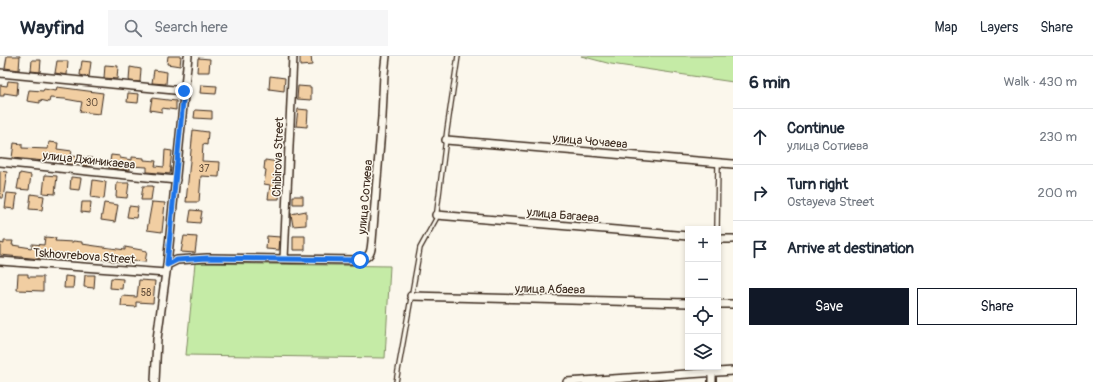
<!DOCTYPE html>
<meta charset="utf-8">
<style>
body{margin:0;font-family:Pangolin,sans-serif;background:#f6f6f7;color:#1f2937}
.controls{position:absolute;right:12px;bottom:12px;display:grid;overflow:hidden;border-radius:0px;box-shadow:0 2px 6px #0003}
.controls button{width:36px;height:36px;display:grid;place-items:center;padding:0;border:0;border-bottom:1px solid #e0e1e3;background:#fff;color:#1f2937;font:20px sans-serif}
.stop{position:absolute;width:12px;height:12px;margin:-9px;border:3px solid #1a73e8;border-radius:50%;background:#fff}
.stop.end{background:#1a73e8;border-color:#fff;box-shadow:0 1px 4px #0008}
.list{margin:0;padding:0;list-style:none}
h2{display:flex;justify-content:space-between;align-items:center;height:52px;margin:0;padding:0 16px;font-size:17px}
h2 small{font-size:13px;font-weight:400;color:#747a83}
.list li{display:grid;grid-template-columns:26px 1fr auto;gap:12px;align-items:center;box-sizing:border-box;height:56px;padding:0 16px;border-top:1px solid #e0e1e3}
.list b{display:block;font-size:15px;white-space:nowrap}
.list p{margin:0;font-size:13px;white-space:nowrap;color:#747a83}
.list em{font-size:13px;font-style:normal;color:#747a83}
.actions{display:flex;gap:8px;padding:12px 16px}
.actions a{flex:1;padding:9px 0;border:1px solid #111827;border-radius:0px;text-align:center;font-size:14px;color:#111827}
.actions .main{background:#111827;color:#fff}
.icon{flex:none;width:22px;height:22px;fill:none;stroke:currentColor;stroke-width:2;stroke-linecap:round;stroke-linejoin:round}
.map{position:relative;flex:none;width:733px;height:326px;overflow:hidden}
header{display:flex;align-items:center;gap:24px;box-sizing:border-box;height:56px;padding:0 20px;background:#fff;border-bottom:1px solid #e0e1e3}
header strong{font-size:19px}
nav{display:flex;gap:22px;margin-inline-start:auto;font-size:14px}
.search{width:280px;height:36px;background:#f6f6f7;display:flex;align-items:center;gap:10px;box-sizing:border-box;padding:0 14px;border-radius:0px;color:#747a83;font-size:15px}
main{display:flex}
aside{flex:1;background:#fff}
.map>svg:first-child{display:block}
.green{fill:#c5eba6;stroke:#808a62}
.building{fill:#f1cea2;stroke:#3b2a1e}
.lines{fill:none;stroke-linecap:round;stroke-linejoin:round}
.lane-casing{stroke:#3b2a1e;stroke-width:6}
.street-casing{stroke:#3b2a1e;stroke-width:10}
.lane{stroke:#fbf7ec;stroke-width:3.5}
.street{stroke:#fbf7ec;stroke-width:7}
.route{stroke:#1a73e8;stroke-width:5}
.labels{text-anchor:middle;stroke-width:3;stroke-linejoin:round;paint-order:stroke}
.number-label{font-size:10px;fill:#68533f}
.street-label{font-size:12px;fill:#3b2a1e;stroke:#fbf7ec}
</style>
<header>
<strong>Wayfind</strong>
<div class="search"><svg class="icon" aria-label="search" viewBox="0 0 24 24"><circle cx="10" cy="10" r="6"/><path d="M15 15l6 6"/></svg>Search here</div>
<nav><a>Map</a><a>Layers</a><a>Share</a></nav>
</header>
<main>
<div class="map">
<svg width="733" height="326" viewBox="0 0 733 326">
<rect width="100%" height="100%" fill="#fbf7ec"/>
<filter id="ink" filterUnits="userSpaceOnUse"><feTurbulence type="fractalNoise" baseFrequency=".025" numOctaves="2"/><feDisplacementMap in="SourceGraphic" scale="8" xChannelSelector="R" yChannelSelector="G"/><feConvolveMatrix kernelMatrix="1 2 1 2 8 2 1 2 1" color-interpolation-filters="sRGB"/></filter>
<g filter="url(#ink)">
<path class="green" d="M581 0H733V26L611 8Z
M195 207 390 210 385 302 186 299Z"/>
<path class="building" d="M7 0H20L19 14 5 12Z
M168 0H181L180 10 167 8Z
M300 0H311L312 9 300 10Z
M198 2 210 3 209 16H197Z
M32 4H41L40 16 31 15Z
M57 5H68L67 19 55 17Z
M82 5 91 6 89 21 80 19Z
M105 9 118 10 117 23 104 22Z
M130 11 141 13 140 26 129 25Z
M154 14 167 16 166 28 152 27Z
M270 20 285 22 284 35 269 33Z
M8 25 18 26 17 39 4 37V40H0V29L7 30Z
M201 29 217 30 216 38 200 37Z
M298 30 311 31V44L297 43Z
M57 31 103 37 100 58 80 56 82 46 65 43 50 42 49 46 40 44V47L27 45 29 34 43 35 44 33 56 35Z
M128 37 139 38 138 47 127 46Z
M152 42 176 45V54L162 52V56L150 54Z
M298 53 308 54 307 71 296 70Z
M195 54 212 55V63L194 62Z
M193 74 208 76 207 89 203 88 202 105 220 106 219 121 201 120 199 146H186Z
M49 86 58 87 57 93 72 95 71 100 92 102 91 110 60 107 61 100 46 98 45 105 12 102 14 87 22 88V92L48 93Z
M165 94 172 95 170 112H171L170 118 147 116V111L130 110V114L109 112 111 99 120 100V102L132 104V101L144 102V104L156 105 155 110 164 111Z
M265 104 279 106 276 135H280L279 143H268L270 129 264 128 266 114 264 113Z
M0 115 7 116 3 142H0Z
M20 117 31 119 29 134 17 133Z
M45 119 57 120 55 138 43 137Z
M71 121 81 122 79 134 70 133Z
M93 124 106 126 104 143 91 141Z
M117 127H129L127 142 116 141Z
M143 130H153L151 144H141Z
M7 137 17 138 15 153 5 152Z
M31 138 44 140 42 154 29 153Z
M293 140H303V148H293Z
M82 146H91L90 157 81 156Z
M152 146 165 147 162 176 147 174Z
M104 147 118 149 115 166 101 164Z
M129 150 138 151 136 162 127 161Z
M191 154 202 155 200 167 189 166Z
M306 155V169L293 170 291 158Z
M184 180 197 181 195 197 181 196Z
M267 180 280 181 279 194 266 193Z
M293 180H305V194H293Z
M45 181 56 182 55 185 73 186V185L82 186V188L96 190 125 194V191L147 195 145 206 133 205 132 207 121 206 111 205V204L98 203V201L54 197V199L42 197 41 203 0 199V187L4 188V185H13L12 189 32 192V188L44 189Z
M18 218H28V221H43V235L17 234Z
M85 219H95L94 232 84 231Z
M65 220 74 221 73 232H64Z
M111 222 123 223 122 233 110 232Z
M139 224 155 225 153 247 136 246V251L121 250 122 240 137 241Z"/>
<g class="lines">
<defs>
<path id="lane" d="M717 173 718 107
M396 326 420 192 436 163 447 74 458 0"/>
<path id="street" d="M0 17 184 35
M446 84 733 108
M0 106 176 124
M436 159 688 180
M718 183H733
M284 203 293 0
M0 205 166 217
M167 209 177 204 207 202 359 204C371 201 371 196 372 185L382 61 384 18 386 0
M411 240 688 247
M718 248H733
M712 316V326
M155 326 157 283 167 209 188 0
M567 326 733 315"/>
</defs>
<use href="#lane" class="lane-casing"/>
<use href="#street" class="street-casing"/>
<use href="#lane" class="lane"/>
<use href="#street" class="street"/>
</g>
</g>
<g class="lines" filter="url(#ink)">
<path class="route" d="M184 35 167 209 177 204 207 202 360 204"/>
</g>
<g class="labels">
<g class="number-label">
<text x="92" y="50">30</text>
<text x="204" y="116">37</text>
<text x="146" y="240">58</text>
</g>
<g class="street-label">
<text transform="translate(590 85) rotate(5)" y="4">улица Чочаева</text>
<text transform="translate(278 101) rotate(-88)" y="4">Chibirova Street</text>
<text transform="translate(89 104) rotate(6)" y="4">улица Джиникаева</text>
<text transform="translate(365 141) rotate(-85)" y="4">улица Сотиева</text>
<text transform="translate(563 159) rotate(5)" y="4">улица Багаева</text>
<text transform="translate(84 200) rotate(4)" y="4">Tskhovrebova Street</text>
<text transform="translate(550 233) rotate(1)" y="4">улица Абаева</text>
</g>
</g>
</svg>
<div class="controls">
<button>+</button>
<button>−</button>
<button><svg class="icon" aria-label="locate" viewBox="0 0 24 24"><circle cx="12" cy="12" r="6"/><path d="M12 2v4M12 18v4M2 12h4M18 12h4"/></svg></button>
<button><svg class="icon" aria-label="layers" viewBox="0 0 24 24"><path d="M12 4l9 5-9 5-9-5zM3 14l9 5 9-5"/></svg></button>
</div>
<div class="stop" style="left:360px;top:204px"></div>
<div class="stop end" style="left:184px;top:35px"></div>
</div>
<aside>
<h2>6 min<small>Walk · 430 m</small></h2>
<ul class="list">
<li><svg class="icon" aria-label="ahead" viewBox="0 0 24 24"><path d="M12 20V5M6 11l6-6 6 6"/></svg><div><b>Continue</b><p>улица Сотиева</p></div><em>230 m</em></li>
<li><svg class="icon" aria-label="right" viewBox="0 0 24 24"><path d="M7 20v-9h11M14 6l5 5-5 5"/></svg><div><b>Turn right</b><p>Ostayeva Street</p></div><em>200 m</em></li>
<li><svg class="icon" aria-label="arrive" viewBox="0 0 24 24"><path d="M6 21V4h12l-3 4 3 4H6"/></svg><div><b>Arrive at destination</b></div></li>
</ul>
<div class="actions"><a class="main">Save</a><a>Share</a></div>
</aside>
</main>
